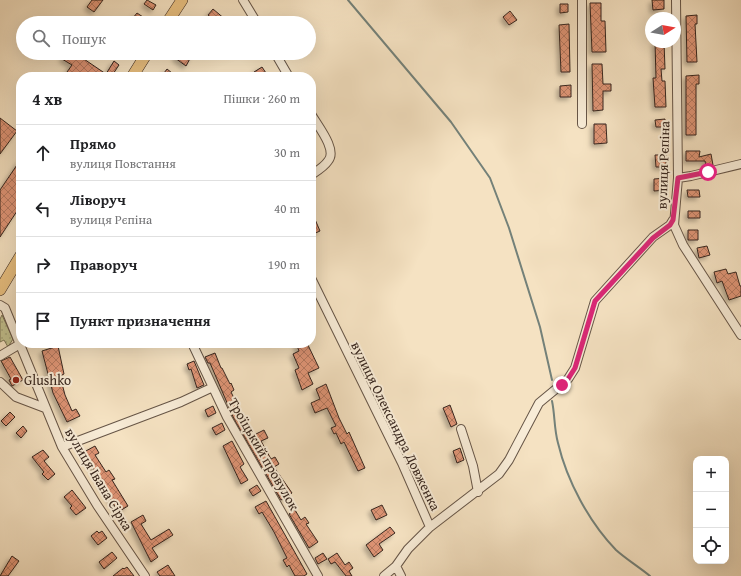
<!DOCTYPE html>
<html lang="uk">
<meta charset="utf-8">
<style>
body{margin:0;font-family:"Gentium Book Plus",serif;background:#f2f2f2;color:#202124}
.controls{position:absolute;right:12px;bottom:12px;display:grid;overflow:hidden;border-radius:8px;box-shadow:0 4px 16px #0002}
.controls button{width:36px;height:36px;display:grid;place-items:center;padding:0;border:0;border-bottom:1px solid #e0e0e0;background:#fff;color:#202124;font:20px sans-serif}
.compass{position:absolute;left:645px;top:12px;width:36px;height:36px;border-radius:50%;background:#fff;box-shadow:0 4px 16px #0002;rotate:79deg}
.stop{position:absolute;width:12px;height:12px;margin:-9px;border:3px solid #db2777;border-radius:50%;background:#fff}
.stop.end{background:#db2777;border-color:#fff;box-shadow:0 1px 4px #0008}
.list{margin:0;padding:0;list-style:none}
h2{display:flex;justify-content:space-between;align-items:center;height:52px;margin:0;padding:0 16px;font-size:17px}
h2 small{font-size:13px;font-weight:400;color:#757577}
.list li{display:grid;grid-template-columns:26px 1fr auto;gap:12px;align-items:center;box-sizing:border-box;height:56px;padding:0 16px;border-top:1px solid #e0e0e0}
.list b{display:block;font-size:15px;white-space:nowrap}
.list p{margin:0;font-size:13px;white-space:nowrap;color:#757577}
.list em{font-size:13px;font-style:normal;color:#757577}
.icon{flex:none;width:22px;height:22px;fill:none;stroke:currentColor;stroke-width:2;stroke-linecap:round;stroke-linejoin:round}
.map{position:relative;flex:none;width:741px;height:576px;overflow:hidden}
.search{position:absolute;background:#fff;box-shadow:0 4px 16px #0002;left:16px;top:16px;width:300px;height:44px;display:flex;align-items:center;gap:10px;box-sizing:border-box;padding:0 14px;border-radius:22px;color:#757577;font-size:15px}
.panel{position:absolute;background:#fff;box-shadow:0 4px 16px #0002;left:16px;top:72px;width:300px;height:276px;border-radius:16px}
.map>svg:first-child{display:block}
.grass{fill:url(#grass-dots);stroke:#7c7456}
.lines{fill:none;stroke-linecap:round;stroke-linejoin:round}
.stream{stroke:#748179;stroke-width:2}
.building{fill:url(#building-cross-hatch);stroke:#37261e;filter:url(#shadow)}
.minor-casing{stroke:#665547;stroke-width:10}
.highway-casing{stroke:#37261e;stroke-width:12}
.minor{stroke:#f8ecd7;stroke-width:8}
.highway{stroke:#eac181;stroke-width:11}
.route{stroke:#db2777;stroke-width:5}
.poi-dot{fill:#8f2418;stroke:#f8ecd7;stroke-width:1.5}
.labels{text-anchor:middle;stroke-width:4;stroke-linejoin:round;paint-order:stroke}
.street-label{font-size:14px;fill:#37261e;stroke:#f8ecd7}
.poi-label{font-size:14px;fill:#37261e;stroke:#f8ecd7;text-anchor:start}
</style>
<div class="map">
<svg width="741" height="576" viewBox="0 0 741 576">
<defs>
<pattern id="grass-dots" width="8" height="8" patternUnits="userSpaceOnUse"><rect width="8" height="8" fill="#c2c18f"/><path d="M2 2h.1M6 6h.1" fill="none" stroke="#a7a67b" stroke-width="1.8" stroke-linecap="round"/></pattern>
<pattern id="building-cross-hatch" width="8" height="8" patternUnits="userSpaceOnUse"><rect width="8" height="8" fill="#de9475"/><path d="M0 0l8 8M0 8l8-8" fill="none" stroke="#b5795f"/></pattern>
<filter id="shadow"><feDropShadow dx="-3" dy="3" stdDeviation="2" flood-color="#0004"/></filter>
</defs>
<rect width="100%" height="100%" fill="#f5e2c2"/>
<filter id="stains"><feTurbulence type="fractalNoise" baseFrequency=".005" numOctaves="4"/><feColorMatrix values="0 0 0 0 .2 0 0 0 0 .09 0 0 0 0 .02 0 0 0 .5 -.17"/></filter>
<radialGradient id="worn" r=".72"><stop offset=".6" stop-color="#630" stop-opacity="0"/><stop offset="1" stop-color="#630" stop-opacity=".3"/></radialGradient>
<path class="grass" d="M2 315 13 339 8 347 4 340 0 342V319Z"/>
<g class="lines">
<path class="stream" d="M348 0 451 122 490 178 509 228 540 327 552 380
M552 401C555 415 554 429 558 443 567 481 589 522 616 550 626 559 639 567 650 576"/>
</g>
<path class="building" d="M92 0H103L94 12 87 7Z
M147 0 156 5 153 10 144 4Z
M652 0H664V9L653 10Z
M590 3H601V21H605L606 52H592Z
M560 4H568V12L560 13Z
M213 9 226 20 223 23H218L208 15Z
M510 11 517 20 509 25 503 17Z
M137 13 146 19 143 23H137L132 19Z
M697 15V24H695L697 62H687L686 16Z
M569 24 570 72H561L559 25Z
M655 42H664L665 69H661L662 81H665L666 107H655L653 78H656Z
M66 53H75L106 74 114 61 119 65 111 77H74L67 72 72 65 62 59Z
M178 53H193L186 66 175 58Z
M592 64H602L603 84H611V91H603V110L593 111Z
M262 67 266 73 258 77 254 72Z
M167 69 177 77H161Z
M699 75V84H696V135H686V76Z
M571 85V97H560V86Z
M0 118 17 131 0 154Z
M665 119V127H656L655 120Z
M594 124H606L607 143 594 144Z
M686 151H700L699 157 711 154 713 165 706 166 705 161H686Z
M655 155H666V167H656Z
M21 159V205L0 237V190Z
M666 178 667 190 654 191V179Z
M687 190H699L700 197H688Z
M311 210 320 231 311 235Z
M688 211H700V218H688Z
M688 230H698V240H688Z
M707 246 710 255 699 258 697 248Z
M726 269 728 274 736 272 740 286H741V296L729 300 722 281 717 283 714 272Z
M296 343H307L319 368 308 373 313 384 302 390 295 370 299 368 293 354 299 351Z
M58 346 64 374 60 376 65 395 72 411 76 409 80 416 67 422 53 393 42 351Z
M215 353 221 368H222L230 384 231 383 234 390 231 392 245 421H247L254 435 264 430 268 438 261 441 271 459 275 457 279 464 274 467 292 493 281 500 234 419 210 363H208L205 357Z
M10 357 23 380 12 386 9 380 11 379 1 361Z
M194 361 204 385 197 388 191 369 189 370 187 364Z
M326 384 339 418 347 434 349 432 365 468 358 471 344 442 341 444 336 433 334 434 331 428 336 426 327 408 315 413 311 403 320 399 316 389Z
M450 405 457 424 451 427 443 408Z
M213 406 216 413 208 417 205 410Z
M10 412 15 417 6 426 1 421Z
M222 423 225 430 216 435 212 428Z
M23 426 27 431 21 438 16 433Z
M232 441 244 464 240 467 248 480 241 484 223 446Z
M95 446 99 453 95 455 106 472 109 470 115 479 112 480 128 506 118 512 84 452Z
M460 448 464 460 457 463 453 451Z
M43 450 49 457 44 461 55 474 48 480 42 474 44 472 32 457Z
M257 485 261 491 253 496 249 490Z
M72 490 86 508 76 515 70 508 72 506 64 497Z
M266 501 307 574 304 576H295L289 565 287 567 283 560 287 558 274 532 262 512 259 514 255 507Z
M382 505 387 515 376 520 371 510Z
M295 510 301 520 305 517 309 523 306 524 318 542 309 548 289 514Z
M143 515 146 521 141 524 151 540 169 529 173 535 152 548 158 557 151 562 131 522Z
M390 527 395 533 379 544 383 550 374 557 366 545Z
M97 531 99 533 102 531 107 538 98 545 91 536Z
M112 552 117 558 104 569 99 562Z
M323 553 327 559 318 564 315 558Z
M337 553 345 565 349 562 353 568 349 571 352 576H346L335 562 331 564 328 559Z
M12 556 19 561 8 576H0Z
M168 565 175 576H160L157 572Z
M127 567 134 576H113L123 568 124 569Z"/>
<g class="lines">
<defs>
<path id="minor" d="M243 0 257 23
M582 0V124
M676 0 678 178 674 225 683 245 741 335
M275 53 289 77
M311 114C317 125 338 150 328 161 324 167 317 171 311 175
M678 178 691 176 741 164
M311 278 402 463 430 527 408 549 396 566 401 576
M0 305 5 308 62 447 97 505 145 576
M192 343 227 417 318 576
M0 356 20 344
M0 382 16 397 45 408
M461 429 473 466 478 492
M62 447 181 402 211 388
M430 527 499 474 509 460 539 403 568 379 575 368 595 301 653 237 670 225 673 220
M384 576 396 566"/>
<path id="highway" d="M167 23 182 0
M132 77 147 53
M0 290 21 255"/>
</defs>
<use href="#minor" class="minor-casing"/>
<use href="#highway" class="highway-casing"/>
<use href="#minor" class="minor"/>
<use href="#highway" class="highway"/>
</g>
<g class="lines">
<path class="route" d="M562 385 568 379 575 368 595 301 653 238 670 225 673 220 678 178 708 172"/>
</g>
<circle class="poi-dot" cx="16" cy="380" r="4"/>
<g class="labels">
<g class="street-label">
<text transform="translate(663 165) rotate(-88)" y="5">вулиця Рєпіна</text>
<text transform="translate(396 426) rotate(64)" y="5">вулиця Олександра Довженка</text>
<text transform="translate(264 454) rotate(60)" y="5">Троїцький провулок</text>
<text transform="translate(99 479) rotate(59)" y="5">вулиця Івана Сірка</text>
</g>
<g class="poi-label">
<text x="24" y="385">Glushko</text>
</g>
</g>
<rect width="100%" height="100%" filter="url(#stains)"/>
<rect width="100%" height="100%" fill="url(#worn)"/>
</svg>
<div class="controls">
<button>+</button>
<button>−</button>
<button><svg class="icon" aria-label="locate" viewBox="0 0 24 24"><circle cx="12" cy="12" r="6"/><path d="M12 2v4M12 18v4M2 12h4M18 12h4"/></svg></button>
</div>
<svg class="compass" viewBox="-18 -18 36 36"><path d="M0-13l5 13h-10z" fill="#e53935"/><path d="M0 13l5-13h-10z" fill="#757577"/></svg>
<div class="stop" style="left:708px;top:172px"></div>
<div class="stop end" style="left:562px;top:385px"></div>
<div class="search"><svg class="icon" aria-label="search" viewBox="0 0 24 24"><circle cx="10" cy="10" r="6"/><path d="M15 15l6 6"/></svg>Пошук</div>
<section class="panel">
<h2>4 хв<small>Пішки · 260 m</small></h2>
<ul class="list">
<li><svg class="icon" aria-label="ahead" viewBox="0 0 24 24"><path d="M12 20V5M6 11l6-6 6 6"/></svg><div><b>Прямо</b><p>вулиця Повстання</p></div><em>30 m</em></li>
<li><svg class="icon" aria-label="left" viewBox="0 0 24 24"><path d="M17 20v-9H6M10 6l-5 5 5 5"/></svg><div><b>Ліворуч</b><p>вулиця Рєпіна</p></div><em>40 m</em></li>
<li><svg class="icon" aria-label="right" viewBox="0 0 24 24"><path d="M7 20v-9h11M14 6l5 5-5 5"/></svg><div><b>Праворуч</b></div><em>190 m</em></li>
<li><svg class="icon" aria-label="arrive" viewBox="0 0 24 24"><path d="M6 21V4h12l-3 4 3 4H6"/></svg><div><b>Пункт призначення</b></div></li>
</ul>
</section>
</div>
